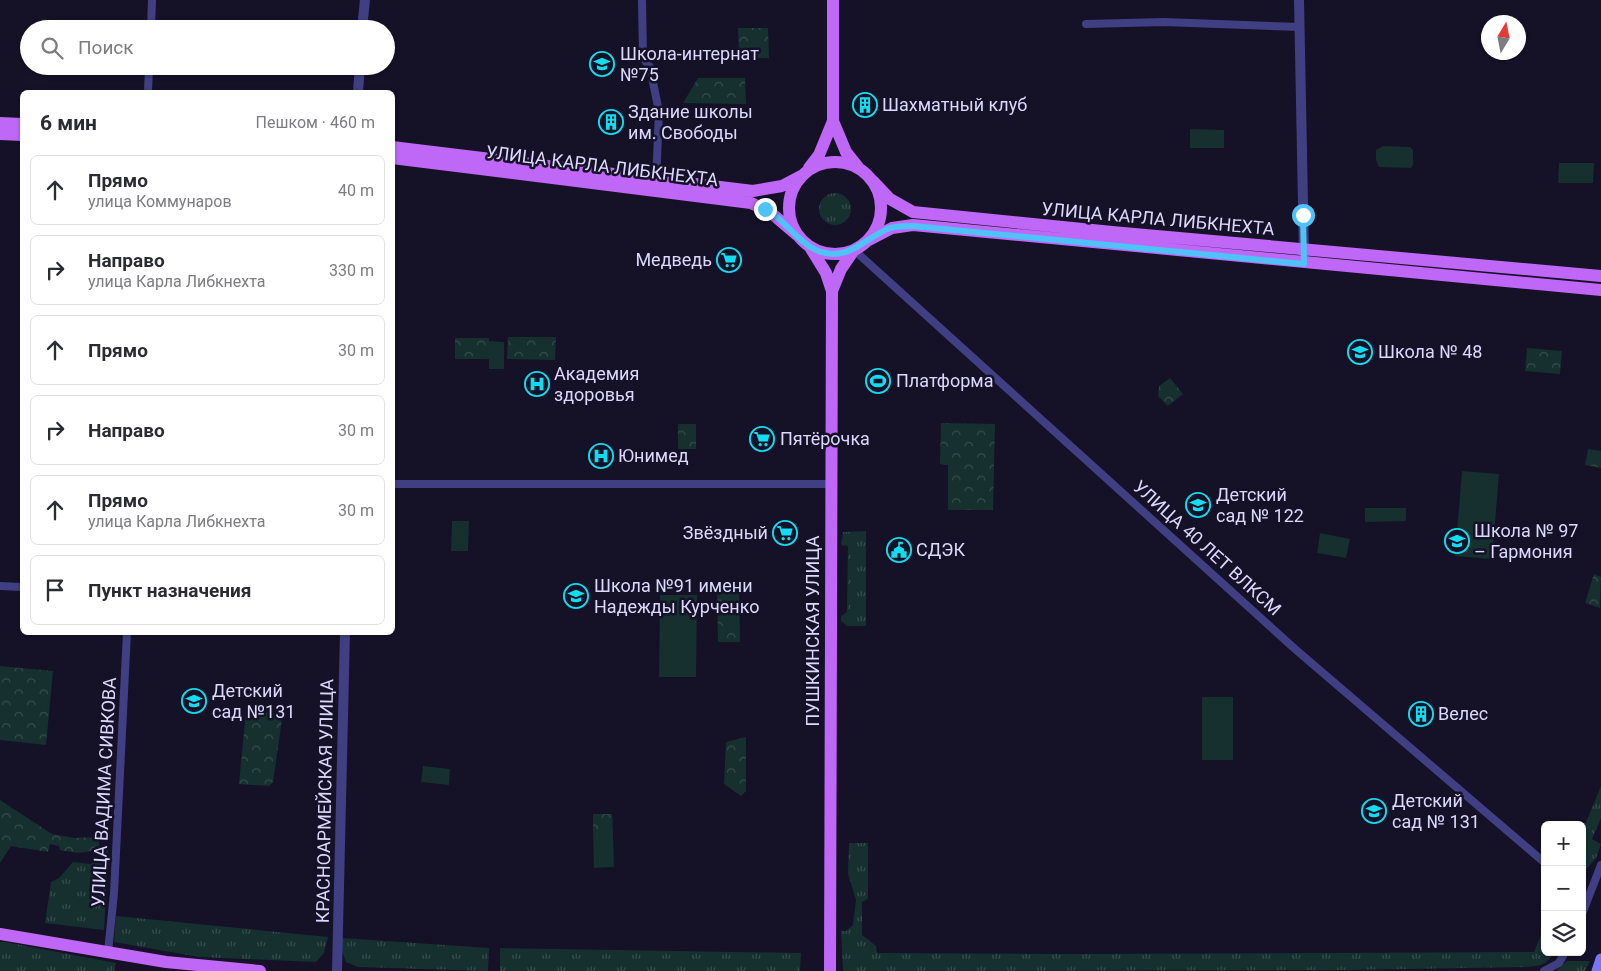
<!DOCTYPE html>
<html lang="ru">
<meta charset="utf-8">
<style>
body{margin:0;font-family:Roboto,sans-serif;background:#f2f2f3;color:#2b2b33}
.controls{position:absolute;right:15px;bottom:15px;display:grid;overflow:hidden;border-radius:8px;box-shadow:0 1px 4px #0004}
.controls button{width:45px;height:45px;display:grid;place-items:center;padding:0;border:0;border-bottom:1px solid #e1e1e2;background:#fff;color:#2b2b33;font:25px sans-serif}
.compass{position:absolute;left:1481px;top:15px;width:45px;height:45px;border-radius:50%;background:#fff;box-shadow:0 1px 4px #0004;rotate:10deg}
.stop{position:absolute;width:15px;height:15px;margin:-11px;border:4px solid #4fc3f7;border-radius:50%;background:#fff}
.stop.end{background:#4fc3f7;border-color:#fff;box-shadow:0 1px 5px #0008}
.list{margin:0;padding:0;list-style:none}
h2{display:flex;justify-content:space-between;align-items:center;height:65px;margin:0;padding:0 20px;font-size:21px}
h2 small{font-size:16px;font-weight:400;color:#7c7c81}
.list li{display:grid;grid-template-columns:32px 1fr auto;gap:15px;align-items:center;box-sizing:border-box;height:70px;margin:0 10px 10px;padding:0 10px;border:1px solid #e1e1e2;border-radius:8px}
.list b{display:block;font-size:19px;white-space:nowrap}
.list p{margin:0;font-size:16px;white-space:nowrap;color:#7c7c81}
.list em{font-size:16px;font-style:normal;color:#7c7c81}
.icon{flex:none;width:28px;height:28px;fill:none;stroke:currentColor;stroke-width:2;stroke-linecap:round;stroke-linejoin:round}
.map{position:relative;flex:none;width:1601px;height:971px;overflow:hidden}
.search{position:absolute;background:#fff;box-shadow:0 1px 4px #0004;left:20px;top:20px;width:375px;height:55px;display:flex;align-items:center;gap:12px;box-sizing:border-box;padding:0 18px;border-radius:28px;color:#7c7c81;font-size:19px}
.panel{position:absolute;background:#fff;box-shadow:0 1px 4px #0004;left:20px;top:90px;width:375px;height:545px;border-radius:8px}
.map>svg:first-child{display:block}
.grass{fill:url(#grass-tufts)}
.forest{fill:url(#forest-crowns)}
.garden{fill:#15302f}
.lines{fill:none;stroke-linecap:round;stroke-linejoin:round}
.minor{stroke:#413f83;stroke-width:8}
.tertiary{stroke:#413f83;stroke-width:10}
.secondary{stroke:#7876f7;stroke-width:11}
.primary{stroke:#bf67f6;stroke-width:12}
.route{stroke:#4fc3f7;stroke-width:6}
.labels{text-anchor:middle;stroke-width:5;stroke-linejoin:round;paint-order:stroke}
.poi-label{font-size:18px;fill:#ddd9fd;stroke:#151127;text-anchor:start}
.street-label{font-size:18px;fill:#ddd9fd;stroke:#151127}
</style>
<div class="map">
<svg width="1601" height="971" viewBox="0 0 1601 971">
<defs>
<pattern id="grass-tufts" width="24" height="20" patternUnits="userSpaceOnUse" patternTransform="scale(1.25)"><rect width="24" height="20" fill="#15302f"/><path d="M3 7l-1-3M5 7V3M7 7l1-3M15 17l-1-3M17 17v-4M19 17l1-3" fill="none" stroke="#374d4e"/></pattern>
<pattern id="forest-crowns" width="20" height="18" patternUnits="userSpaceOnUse" patternTransform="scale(1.25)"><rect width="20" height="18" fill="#15302f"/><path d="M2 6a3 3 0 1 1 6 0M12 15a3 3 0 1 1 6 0" fill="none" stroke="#374d4e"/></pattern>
</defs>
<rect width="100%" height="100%" fill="#151127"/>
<path class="grass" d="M819 209a16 16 0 1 1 32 0a16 16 0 1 1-32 0Z
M866 531V626H847L841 621V616L847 612 848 546 841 545 843 532Z
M1601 786V818L1592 839 1601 844 1596 858 1582 874V832Z
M849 843H868V899L862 902V935L876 946 877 953 1073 954 1534 952 1545 925V952H1554C1547 965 1540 966 1526 967L1347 970 843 971 841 931H846L853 925 856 900 848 874Z
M108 848 104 930 45 923 51 882 59 878 73 862 91 864Z
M116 916 328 937 324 953 316 962 199 957 114 942Z
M342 938 489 948 488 971 358 967 346 962 342 951Z
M0 942H5L116 963 114 971H0Z
M500 948 801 953 800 971H500Z
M1567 961H1590L1585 971H1556Z"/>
<path class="forest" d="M42 19 86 23V29H42Z
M738 28H768L769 58H739Z
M698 78H745L746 104 683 103Z
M508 337H556L555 360 507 359Z
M455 338H489V359H455Z
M1527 348 1562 351 1560 374 1525 371Z
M1170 378 1183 394 1168 406 1158 396 1159 386Z
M941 423 995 424 993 510H948V465L940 464Z
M678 424H696V449H678Z
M1588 449 1601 451V468L1585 465Z
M1594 574 1601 577 1600 608 1585 603Z
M717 590H739L740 642H718Z
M0 666 53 671 46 745 0 740Z
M246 711 277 714 282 719 273 782 269 786 239 784Z
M746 737V791L741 796 724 784 726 742Z
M0 800 52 834 74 838 99 837V847C86 855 75 853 60 850L59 846 50 844 48 852 11 846 0 863Z
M593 814H612L613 835H593Z"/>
<path class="garden" d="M1190 129 1224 130V148H1190Z
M1383 146 1410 147 1413 150V165L1411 168 1379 167 1376 160V150Z
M1559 163H1594L1593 183H1558Z
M489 341 504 342V369H489Z
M1462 471 1499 474 1492 559 1455 556Z
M1365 508H1406V521L1365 522Z
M452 521H469L468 551H451Z
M1320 533 1350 539 1346 558 1317 553Z
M660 595H697L696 677H659Z
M1202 697H1233V760H1202Z
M423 766 450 769 449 785 421 782Z
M593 835H613L614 867 594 868Z"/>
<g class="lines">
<path class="minor" d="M642 0 643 58 650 67 659 112 656 182
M1086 24 1164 22 1300 27
M151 29 152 0
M148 92 149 66
M854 250 1295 649 1545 863
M392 484H831
M0 586 22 587
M1582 914 1601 865
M108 952 114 893 127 632
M1544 971 1559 963 1565 952"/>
<path class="tertiary" d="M1299 0 1304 255
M362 29 365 0
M358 92 360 66
M337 971 345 632"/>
<path class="secondary" d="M1597 971 1601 959"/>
<path class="primary" d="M833 121 846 152 858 167
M0 123 22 124
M0 134 22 135
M392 147 753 191 782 186 801 176
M392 158 751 203 770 212 797 235
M789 208a46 46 0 1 1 92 0a46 46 0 1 1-92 0Z
M809 168 819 155 833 121V0
M873 181 890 199 913 212 1112 232 1601 276
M869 240 892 228 913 225 1601 290
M810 247 826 273 832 291 830 971
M832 291 841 269 854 250
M0 934 166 962 260 971"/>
</g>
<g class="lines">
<path class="route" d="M765 209C785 219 796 241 816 250 847 264 864 238 890 228 897 226 906 226 913 226L1304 264 1303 215"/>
</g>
<defs>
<symbol id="school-ring" viewBox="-11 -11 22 22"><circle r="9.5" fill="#151127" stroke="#11ddf1" stroke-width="1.5"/><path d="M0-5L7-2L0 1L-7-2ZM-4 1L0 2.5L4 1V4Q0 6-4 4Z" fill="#11ddf1"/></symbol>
<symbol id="building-ring" viewBox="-11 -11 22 22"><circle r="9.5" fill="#151127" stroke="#11ddf1" stroke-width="1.5"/><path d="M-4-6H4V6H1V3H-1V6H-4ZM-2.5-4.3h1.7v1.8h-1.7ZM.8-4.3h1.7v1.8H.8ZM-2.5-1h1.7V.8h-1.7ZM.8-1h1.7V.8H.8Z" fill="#11ddf1"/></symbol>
<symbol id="supermarket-ring" viewBox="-11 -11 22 22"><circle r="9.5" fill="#151127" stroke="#11ddf1" stroke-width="1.5"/><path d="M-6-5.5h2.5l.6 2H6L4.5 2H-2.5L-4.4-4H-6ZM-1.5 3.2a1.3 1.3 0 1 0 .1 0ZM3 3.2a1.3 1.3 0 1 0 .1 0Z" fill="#11ddf1"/></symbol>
<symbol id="stadium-ring" viewBox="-11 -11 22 22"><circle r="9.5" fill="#151127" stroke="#11ddf1" stroke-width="1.5"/><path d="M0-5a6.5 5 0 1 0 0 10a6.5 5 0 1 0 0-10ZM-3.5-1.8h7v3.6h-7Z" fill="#11ddf1"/></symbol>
<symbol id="hospital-ring" viewBox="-11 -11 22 22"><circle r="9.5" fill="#151127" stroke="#11ddf1" stroke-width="1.5"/><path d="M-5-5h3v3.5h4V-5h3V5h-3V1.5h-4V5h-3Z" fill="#11ddf1"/></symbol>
<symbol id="civic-ring" viewBox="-11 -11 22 22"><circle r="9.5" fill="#151127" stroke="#11ddf1" stroke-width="1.5"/><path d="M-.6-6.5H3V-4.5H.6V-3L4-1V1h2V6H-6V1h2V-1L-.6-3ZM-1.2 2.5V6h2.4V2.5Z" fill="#11ddf1"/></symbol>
</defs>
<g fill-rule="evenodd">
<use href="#school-ring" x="588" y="50" width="28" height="28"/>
<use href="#building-ring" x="851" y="91" width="28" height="28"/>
<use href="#building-ring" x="597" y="108" width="28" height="28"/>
<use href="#supermarket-ring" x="715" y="246" width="28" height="28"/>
<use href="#school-ring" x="1346" y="338" width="28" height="28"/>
<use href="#stadium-ring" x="864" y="367" width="28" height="28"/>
<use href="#hospital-ring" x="523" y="370" width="28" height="28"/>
<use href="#supermarket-ring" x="748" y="425" width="28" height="28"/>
<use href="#hospital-ring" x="587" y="442" width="28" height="28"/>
<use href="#school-ring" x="1184" y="491" width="28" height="28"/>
<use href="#supermarket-ring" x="771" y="519" width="28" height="28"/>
<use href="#school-ring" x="1443" y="527" width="28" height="28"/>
<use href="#civic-ring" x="885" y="536" width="28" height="28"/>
<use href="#school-ring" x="562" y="582" width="28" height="28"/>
<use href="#school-ring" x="180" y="687" width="28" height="28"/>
<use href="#building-ring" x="1407" y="700" width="28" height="28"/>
<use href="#school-ring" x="1360" y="797" width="28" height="28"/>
</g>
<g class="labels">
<g class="poi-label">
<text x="620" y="60">Школа-интернат<tspan x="620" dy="21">№75</tspan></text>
<text x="882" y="111">Шахматный клуб</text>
<text x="628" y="118">Здание школы<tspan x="628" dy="21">им. Свободы</tspan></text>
<text x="712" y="266" text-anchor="end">Медведь</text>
<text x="1378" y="358">Школа № 48</text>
<text x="554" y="380">Академия<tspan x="554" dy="21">здоровья</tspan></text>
<text x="896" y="387">Платформа</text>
<text x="780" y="445">Пятёрочка</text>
<text x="618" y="462">Юнимед</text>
<text x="1216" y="501">Детский<tspan x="1216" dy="21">сад № 122</tspan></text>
<text x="1474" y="537">Школа № 97<tspan x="1474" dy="21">– Гармония</tspan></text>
<text x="768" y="539" text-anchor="end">Звёздный</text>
<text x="916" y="556">СДЭК</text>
<text x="594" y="592">Школа №91 имени<tspan x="594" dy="21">Надежды Курченко</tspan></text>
<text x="212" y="697">Детский<tspan x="212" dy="21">сад №131</tspan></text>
<text x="1438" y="720">Велес</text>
<text x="1392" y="807">Детский<tspan x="1392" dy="21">сад № 131</tspan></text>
</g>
<g class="street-label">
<text transform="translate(602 166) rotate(7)" y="6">УЛИЦА КАРЛА ЛИБКНЕХТА</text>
<text transform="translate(1158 219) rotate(5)" y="6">УЛИЦА КАРЛА ЛИБКНЕХТА</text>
<text transform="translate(1207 548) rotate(42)" y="6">УЛИЦА 40 ЛЕТ ВЛКСМ</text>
<text transform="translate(813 631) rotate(-90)" y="6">ПУШКИНСКАЯ УЛИЦА</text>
<text transform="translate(104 792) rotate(-87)" y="6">УЛИЦА ВАДИМА СИВКОВА</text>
<text transform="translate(325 801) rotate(-89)" y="6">КРАСНОАРМЕЙСКАЯ УЛИЦА</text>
</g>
</g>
</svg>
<div class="controls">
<button>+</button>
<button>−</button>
<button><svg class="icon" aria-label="layers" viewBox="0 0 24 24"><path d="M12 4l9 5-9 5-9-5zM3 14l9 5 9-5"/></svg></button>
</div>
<svg class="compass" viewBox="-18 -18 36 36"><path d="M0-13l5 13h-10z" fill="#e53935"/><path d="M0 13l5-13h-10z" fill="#7c7c81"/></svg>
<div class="stop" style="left:1303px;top:215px"></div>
<div class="stop end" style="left:765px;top:209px"></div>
<div class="search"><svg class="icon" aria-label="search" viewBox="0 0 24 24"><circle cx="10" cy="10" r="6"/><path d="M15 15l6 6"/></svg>Поиск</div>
<section class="panel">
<h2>6 мин<small>Пешком · 460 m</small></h2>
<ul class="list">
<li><svg class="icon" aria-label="ahead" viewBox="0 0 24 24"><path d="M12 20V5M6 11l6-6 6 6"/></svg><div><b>Прямо</b><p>улица Коммунаров</p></div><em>40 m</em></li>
<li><svg class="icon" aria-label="right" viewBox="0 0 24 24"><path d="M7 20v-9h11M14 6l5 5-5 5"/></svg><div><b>Направо</b><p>улица Карла Либкнехта</p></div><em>330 m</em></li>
<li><svg class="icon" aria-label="ahead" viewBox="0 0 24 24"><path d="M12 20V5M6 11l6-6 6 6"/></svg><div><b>Прямо</b></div><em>30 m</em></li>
<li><svg class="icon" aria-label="right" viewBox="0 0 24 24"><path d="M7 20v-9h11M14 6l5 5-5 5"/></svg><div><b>Направо</b></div><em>30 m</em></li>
<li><svg class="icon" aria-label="ahead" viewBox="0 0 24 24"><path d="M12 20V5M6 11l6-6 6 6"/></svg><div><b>Прямо</b><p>улица Карла Либкнехта</p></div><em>30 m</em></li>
<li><svg class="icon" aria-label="arrive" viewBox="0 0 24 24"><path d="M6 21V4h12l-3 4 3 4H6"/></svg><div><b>Пункт назначения</b></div></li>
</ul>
</section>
</div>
